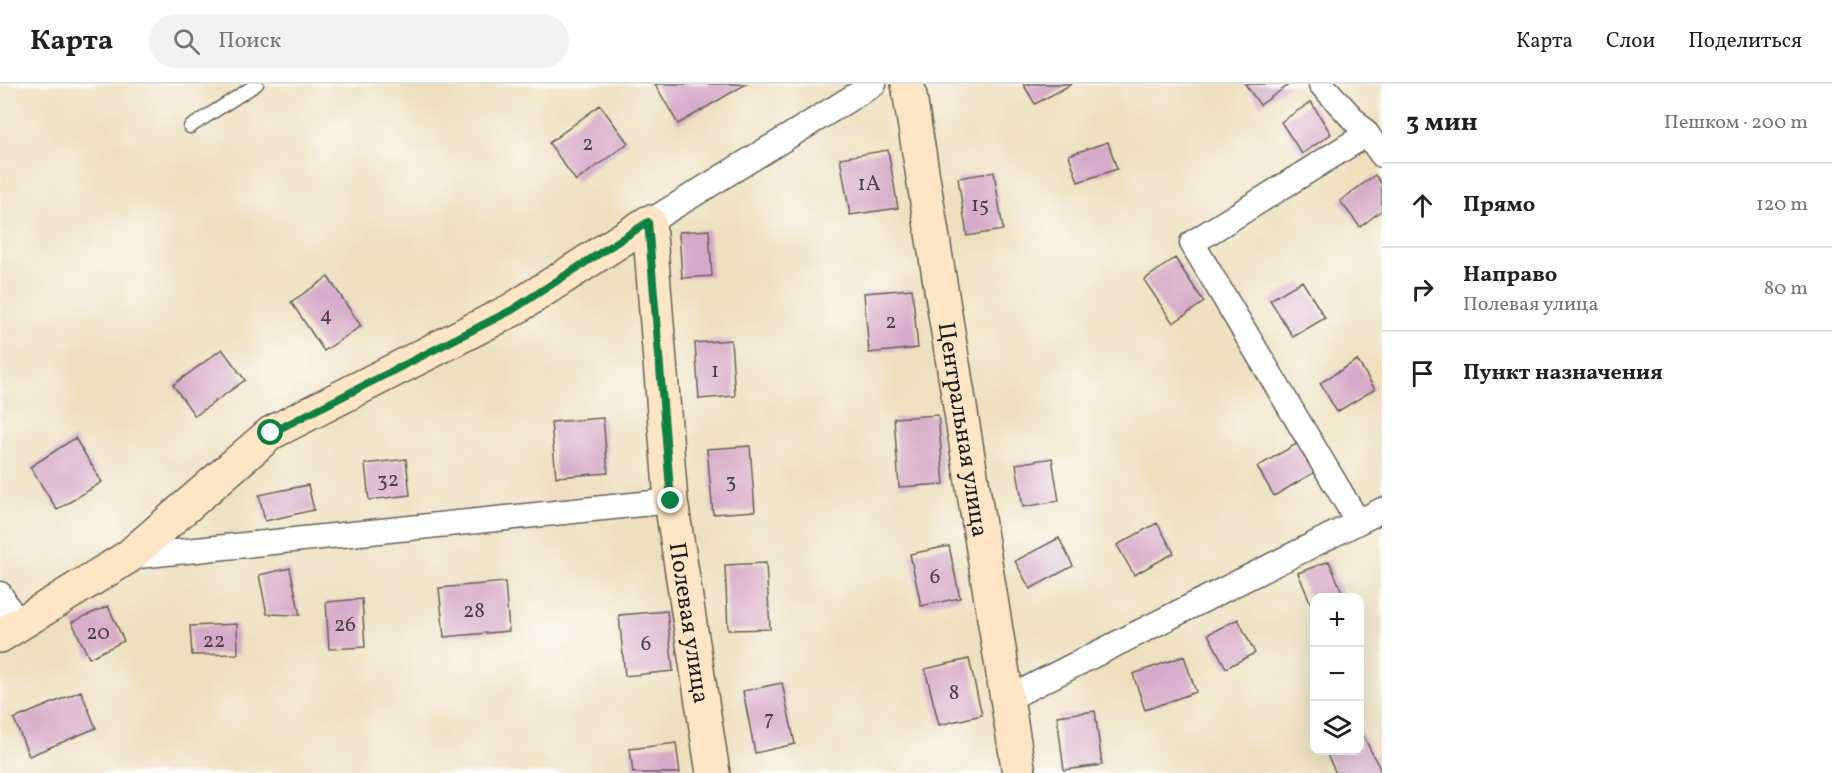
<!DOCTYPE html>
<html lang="ru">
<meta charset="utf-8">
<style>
body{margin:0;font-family:Vollkorn,serif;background:#f2f2f2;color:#202124}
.controls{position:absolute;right:18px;bottom:18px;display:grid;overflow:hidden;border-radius:12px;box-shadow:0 6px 24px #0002}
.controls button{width:54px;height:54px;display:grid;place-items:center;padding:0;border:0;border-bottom:2px solid #e0e0e0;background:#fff;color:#202124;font:30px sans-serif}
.stop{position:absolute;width:18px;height:18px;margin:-14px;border:4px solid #0b8043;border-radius:50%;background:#fff}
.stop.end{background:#0b8043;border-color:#fff;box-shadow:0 2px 6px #0008}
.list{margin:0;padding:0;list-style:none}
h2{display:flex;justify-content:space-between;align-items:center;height:78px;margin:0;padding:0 24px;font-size:26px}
h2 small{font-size:20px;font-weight:400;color:#757577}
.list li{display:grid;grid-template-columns:39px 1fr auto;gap:18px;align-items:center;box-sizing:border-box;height:84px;padding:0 24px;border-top:2px solid #e0e0e0}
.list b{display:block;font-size:22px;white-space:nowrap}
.list p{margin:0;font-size:20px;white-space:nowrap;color:#757577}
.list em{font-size:20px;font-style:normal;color:#757577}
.icon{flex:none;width:33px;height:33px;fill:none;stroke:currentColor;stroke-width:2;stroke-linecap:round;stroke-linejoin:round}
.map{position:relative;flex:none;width:1382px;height:689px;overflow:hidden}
header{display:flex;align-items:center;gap:36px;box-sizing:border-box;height:84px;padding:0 30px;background:#fff;border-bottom:2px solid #e0e0e0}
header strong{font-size:28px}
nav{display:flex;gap:33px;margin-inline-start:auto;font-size:21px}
.search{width:420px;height:54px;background:#f2f2f2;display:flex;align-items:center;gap:15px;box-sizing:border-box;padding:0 21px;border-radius:33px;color:#757577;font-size:22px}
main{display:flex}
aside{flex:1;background:#fff}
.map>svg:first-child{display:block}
.building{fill:#d5aac9}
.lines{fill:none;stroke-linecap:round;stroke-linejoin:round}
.lane-casing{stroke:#666155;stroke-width:15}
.street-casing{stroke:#666155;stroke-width:27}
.secondary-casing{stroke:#666155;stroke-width:36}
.lane{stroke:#fff;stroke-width:12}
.street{stroke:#fff;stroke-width:24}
.secondary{stroke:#fee5c5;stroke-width:33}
.route{stroke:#0b8043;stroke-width:8}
.labels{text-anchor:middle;stroke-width:5;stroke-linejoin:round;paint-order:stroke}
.number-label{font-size:21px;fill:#4a4047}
.street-label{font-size:24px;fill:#1c1c1c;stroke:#fdfcf7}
</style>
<header>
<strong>Карта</strong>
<div class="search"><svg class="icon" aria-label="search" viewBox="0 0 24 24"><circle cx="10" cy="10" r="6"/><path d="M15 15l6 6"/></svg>Поиск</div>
<nav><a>Карта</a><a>Слои</a><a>Поделиться</a></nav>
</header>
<main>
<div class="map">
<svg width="1382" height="689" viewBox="0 0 1382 689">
<rect width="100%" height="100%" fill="#fdfcf7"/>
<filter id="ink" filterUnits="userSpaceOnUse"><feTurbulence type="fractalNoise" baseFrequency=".0167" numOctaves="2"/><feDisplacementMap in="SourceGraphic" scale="12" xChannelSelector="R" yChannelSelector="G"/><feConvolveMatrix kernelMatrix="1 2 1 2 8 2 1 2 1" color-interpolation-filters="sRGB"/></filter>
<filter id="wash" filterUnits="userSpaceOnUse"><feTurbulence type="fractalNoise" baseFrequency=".008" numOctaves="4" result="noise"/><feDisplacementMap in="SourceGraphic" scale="24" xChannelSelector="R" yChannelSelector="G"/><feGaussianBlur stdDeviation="1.35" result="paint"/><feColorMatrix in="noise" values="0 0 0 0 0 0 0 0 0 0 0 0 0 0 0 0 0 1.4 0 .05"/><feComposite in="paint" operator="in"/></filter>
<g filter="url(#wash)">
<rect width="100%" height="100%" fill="#eee0bf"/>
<g id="blocks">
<path class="building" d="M655 0H746L678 40Z
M1023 0H1072L1035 20Z
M1245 0H1290L1260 21Z
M1311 18 1331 50 1302 70 1281 38Z
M600 21 628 59 576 97 549 59Z
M1108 58 1117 85 1078 98 1069 71Z
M888 66 898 124 850 131 840 74Z
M994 88 1003 146 967 152 958 94Z
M1375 91 1382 100V126L1360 143 1340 117Z
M709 146 712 192 682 194 679 148Z
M1175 174 1204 218 1173 239 1144 196Z
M328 193 361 242 324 267 291 218Z
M1302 197 1325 234 1293 253 1270 216Z
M912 205 918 264 869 269 864 209Z
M731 256 735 312 699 315 695 259Z
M222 265 245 296 195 332 173 301Z
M1357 276 1375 305 1337 328 1320 299Z
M938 331 944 400 899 403 894 334Z
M603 334 608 389 556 393 551 338Z
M75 354 102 398 57 426 30 383Z
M1298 359 1315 388 1274 412 1257 383Z
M750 362 755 427 713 430 707 365Z
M1052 374 1059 417 1023 423 1016 380Z
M406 375 410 411 369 416 365 380Z
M308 401 314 426 265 437 259 411Z
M1157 439 1174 469 1134 491 1117 461Z
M1059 454 1073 482 1030 505 1015 477Z
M949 462 960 514 921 522 910 470Z
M1329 477 1344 513 1314 514V525H1313L1298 489Z
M766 479 770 545 728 546 725 481Z
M290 484 300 531 267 530 259 491Z
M505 498 509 547 444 553 439 504Z
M362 515 365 563 329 565 326 518Z
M108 522 124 557 89 574 72 538Z
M667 527 673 587 625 592 619 531Z
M1238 535 1255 569 1226 584 1208 550Z
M237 540 238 570 192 571 190 542Z
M1184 572 1196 608 1145 626 1133 590Z
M969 575 982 631 939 641 925 585Z
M782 599 795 660 755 669 743 607Z
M81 607 96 644 29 672 14 635Z
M1095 627 1102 681 1064 686 1057 632Z
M1362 649 1382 689H1336L1325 667 1360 666V650Z
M676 659 680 689H633L630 665Z"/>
</g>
</g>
<g filter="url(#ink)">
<use href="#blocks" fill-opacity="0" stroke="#666155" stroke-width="1.5"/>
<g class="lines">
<defs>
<path id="lane" d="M190 43 257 0"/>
<path id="street" d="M1321 0 1367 50 1382 71
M649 138 874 0
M1358 438 1192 159 1367 50
M128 473 671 417
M0 510 18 541
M1007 615 1382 426"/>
<g id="secondary">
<path id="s1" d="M908 0 1019 689"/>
<path id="s2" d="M0 552 128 473 271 349 512 226 649 138 671 417 713 689"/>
</g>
</defs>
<use href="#lane" class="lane-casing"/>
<use href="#street" class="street-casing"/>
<use href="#secondary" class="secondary-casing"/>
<use href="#lane" class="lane"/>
<use href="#street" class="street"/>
<use href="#secondary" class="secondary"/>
</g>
</g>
<g class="lines" filter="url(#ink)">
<path class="route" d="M271 349 512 226 648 138 671 417"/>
</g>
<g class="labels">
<g class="number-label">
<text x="588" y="66">2</text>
<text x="869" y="106">1А</text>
<text x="980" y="127">15</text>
<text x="326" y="237">4</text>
<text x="891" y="244">2</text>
<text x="715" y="293">1</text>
<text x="388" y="402">32</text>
<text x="731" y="403">3</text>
<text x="935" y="499">6</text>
<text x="474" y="533">28</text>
<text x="345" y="547">26</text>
<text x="98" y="555">20</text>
<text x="214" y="563">22</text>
<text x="646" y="566">6</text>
<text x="954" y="615">8</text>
<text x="769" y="641">7</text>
</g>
<g class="street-label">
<text dy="8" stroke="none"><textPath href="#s1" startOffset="350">Центральная улица</textPath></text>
<text dy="8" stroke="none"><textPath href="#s2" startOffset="1176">Полевая улица</textPath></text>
</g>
</g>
</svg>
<div class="controls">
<button>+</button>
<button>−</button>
<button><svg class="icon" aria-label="layers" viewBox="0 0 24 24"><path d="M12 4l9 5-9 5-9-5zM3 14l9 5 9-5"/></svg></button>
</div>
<div class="stop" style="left:271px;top:349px"></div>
<div class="stop end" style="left:671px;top:417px"></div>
</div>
<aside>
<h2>3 мин<small>Пешком · 200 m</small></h2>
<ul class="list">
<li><svg class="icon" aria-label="ahead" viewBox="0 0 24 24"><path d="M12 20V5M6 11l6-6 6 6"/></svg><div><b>Прямо</b></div><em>120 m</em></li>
<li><svg class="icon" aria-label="right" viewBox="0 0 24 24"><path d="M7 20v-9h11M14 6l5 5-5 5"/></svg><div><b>Направо</b><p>Полевая улица</p></div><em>80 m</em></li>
<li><svg class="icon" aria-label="arrive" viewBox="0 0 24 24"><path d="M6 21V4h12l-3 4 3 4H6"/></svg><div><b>Пункт назначения</b></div></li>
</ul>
</aside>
</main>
